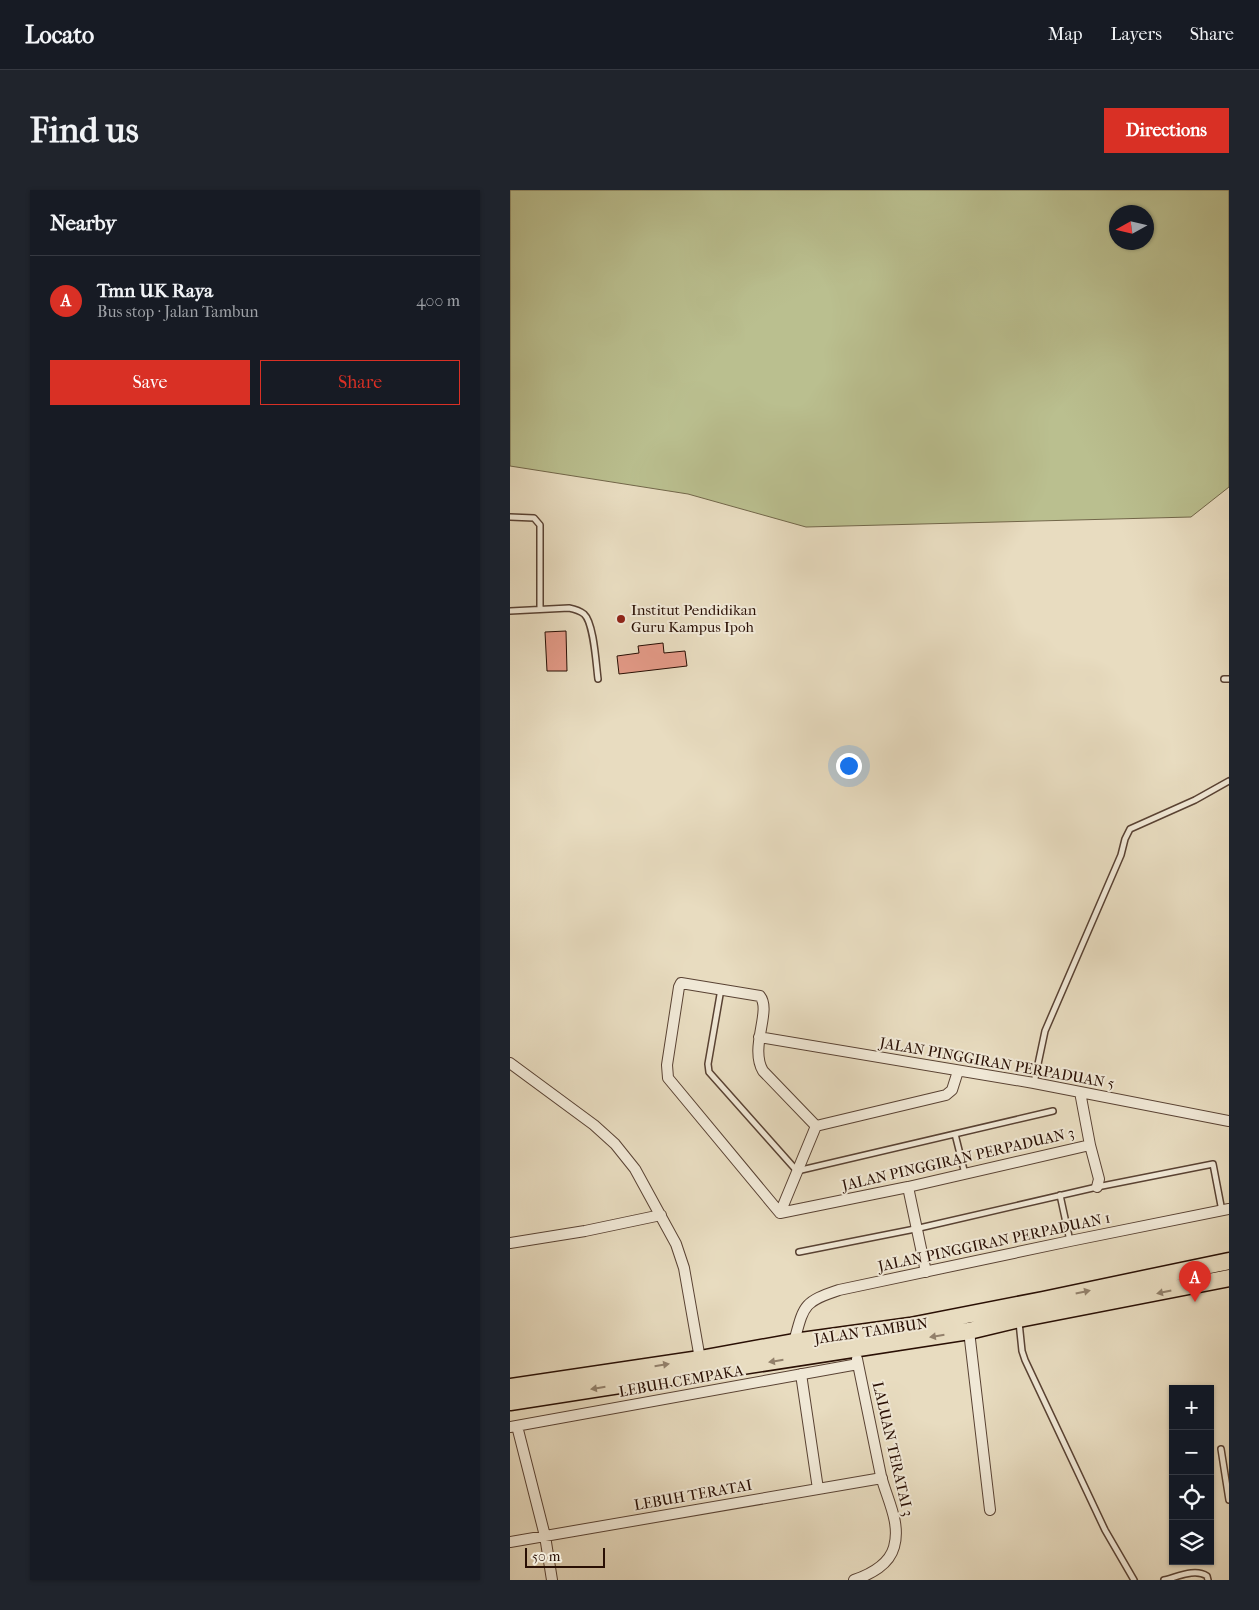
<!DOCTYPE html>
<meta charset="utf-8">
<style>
body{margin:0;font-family:"IM FELL French Canon",serif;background:#20242c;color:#f1f3f6}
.controls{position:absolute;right:15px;bottom:15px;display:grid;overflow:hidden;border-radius:0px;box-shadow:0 1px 4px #0004}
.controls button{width:45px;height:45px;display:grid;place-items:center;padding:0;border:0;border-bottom:1px solid #363941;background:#171b24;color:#f1f3f6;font:25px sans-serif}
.compass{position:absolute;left:599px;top:15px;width:45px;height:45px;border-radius:50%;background:#171b24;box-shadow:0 1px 4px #0004;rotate:262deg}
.scale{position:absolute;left:15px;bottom:12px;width:80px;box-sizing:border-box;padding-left:5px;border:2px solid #290f04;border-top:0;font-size:14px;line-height:18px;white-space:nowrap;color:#290f04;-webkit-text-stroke:4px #f0e8d6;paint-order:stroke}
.you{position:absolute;left:338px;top:575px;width:18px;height:18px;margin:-12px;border:4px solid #fff;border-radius:50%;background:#1a73e8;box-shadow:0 0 0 8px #1a73e833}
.badge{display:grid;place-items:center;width:32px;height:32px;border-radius:50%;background:#d93025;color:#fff;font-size:16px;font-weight:700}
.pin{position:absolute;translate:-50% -41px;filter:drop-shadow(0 1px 2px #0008)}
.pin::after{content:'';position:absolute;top:26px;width:18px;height:15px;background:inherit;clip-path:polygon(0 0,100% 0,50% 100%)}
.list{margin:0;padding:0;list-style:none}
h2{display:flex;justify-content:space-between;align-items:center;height:65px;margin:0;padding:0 20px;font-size:21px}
h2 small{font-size:16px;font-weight:400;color:#9ea1a6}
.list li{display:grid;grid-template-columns:32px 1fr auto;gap:15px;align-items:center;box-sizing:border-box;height:90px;padding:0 20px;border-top:1px solid #363941}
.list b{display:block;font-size:19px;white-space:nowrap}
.list p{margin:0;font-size:16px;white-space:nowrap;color:#9ea1a6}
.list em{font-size:16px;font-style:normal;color:#9ea1a6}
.actions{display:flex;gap:10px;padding:15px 20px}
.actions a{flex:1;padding:11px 0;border:1px solid #d93025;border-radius:0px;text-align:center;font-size:18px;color:#d93025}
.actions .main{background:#d93025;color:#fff}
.icon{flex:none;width:28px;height:28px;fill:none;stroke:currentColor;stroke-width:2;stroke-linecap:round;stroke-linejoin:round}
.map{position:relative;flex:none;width:719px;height:1390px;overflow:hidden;border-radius:0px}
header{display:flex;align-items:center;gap:30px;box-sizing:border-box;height:70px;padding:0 25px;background:#171b24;border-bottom:1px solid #363941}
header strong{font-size:24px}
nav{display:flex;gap:28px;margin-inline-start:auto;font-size:18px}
.intro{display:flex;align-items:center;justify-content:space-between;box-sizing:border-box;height:120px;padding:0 30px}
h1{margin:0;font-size:35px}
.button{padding:12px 22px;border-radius:0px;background:#d93025;color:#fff;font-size:18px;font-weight:700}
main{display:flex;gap:30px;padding:0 30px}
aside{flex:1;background:#171b24;border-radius:0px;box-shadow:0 1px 4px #0004}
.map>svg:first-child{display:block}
.green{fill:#babf8f;stroke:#72674a;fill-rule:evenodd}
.building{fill:#e29986;stroke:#290f04}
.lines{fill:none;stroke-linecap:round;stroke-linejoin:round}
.lane-casing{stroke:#594233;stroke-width:8}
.street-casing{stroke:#594233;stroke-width:12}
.primary-casing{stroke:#290f04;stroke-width:19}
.lane{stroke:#f0e8d6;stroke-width:5}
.street{stroke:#f0e8d6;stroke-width:10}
.primary{stroke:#e8dcc0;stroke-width:16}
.oneway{fill:#92806b}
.poi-dot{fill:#8f2418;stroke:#f0e8d6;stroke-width:2}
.labels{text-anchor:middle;stroke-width:4;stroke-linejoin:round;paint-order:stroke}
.poi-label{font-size:15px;fill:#290f04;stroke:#f0e8d6;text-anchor:start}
.street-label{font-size:15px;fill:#290f04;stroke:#f0e8d6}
</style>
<header>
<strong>Locato</strong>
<nav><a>Map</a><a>Layers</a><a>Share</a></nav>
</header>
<div class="intro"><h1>Find us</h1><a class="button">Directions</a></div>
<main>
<aside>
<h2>Nearby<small></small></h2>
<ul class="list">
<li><span class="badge">A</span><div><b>Tmn UK Raya</b><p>Bus stop · Jalan Tambun</p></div><em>400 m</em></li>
</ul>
<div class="actions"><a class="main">Save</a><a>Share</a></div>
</aside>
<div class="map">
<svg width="719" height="1390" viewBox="0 0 719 1390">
<rect width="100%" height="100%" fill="#e8dcc0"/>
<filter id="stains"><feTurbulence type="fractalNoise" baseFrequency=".004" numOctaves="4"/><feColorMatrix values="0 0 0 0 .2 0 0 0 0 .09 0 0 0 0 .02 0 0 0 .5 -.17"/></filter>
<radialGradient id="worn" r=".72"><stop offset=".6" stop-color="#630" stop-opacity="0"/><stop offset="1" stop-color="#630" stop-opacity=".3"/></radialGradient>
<path class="green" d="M0 0H719V297L681 327 296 337 178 304 0 276ZM606 22H636V52H606Z"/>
<path class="building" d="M56 441 57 481H37L35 442Z
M153 453 154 463 175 461 177 476 109 484 107 466 129 463 128 456Z"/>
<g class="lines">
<defs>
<path id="lane" d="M0 327 24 328 30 335V419
M0 421 59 418C64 419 69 420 74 424 84 433 86 474 88 489
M714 489H719
M211 799 198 874 199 882 287 981 543 921
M524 893 535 841 611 665 615 649 620 639 685 610 719 591
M445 944 455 984
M550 1005 560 1051
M289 1062 405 1039 587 997 703 974 712 1021
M509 1132 512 1161 515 1170 595 1340 624 1390
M711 1259 719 1310
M654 1390C667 1387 685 1378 697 1386L698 1390"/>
<path id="street" d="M249 847 524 893 719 931
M0 873 84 935 105 954 125 979 166 1054 174 1078 190 1169
M580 955 589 989 587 997
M398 997 416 1082
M270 1023 158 888 157 875 169 797 171 793 250 806C262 821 239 857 253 881L306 936 436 905 442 900 448 881
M270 1023 398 997 580 955 570 902
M270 1023 306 936
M0 1053 75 1041 151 1025
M459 1141 480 1320
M284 1152C294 1115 293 1112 329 1100L560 1051 719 1019
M291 1184 308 1299
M7 1236 35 1346 42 1390
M0 1237 348 1174
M0 1352 372 1288
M344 1390C361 1384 379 1375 384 1357 391 1333 377 1309 371 1286 363 1247 355 1208 347 1169"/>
<path id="primary" d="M0 1197 190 1169 284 1152 400 1136 533 1110 719 1071
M0 1212 459 1141 509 1129 719 1088"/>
</defs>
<use href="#lane" class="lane-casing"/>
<use href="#street" class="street-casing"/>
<use href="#primary" class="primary-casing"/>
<use href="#lane" class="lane"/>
<use href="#street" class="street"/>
<use href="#primary" class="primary"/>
</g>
<defs><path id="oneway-solid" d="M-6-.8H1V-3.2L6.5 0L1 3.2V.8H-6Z" transform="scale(1.25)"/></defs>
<g class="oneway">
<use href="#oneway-solid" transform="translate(573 1102) rotate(-12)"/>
<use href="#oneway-solid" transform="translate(654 1102) rotate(168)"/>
<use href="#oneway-solid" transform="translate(427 1146) rotate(171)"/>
<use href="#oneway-solid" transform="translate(266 1171) rotate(171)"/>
<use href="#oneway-solid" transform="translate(152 1175) rotate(-9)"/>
<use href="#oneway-solid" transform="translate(88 1198) rotate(171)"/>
</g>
<circle class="poi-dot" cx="111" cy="429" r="5"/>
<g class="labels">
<g class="poi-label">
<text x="121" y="425">Institut Pendidikan<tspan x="121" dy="17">Guru Kampus Ipoh</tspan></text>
</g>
<g class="street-label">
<text transform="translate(487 873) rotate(10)" y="5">JALAN PINGGIRAN PERPADUAN 5</text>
<text transform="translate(448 969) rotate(-13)" y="5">JALAN PINGGIRAN PERPADUAN 3</text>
<text transform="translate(484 1052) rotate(-12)" y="5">JALAN PINGGIRAN PERPADUAN 1</text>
<text transform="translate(361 1141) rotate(-8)" y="5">JALAN TAMBUN</text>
<text transform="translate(171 1191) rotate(-10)" y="5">LEBUH CEMPAKA</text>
<text transform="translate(383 1259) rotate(77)" y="5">LALUAN TERATAI 3</text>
<text transform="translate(183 1305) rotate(-10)" y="5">LEBUH TERATAI</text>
</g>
</g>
<rect width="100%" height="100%" filter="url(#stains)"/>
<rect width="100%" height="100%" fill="url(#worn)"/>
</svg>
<div class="controls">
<button>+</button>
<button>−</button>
<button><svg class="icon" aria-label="locate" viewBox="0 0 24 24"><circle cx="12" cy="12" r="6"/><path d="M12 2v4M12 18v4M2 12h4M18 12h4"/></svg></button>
<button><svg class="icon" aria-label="layers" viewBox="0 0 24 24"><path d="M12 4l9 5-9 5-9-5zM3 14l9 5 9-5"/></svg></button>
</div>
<svg class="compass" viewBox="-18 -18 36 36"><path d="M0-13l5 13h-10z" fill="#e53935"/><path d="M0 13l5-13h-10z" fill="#9ea1a6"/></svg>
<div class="scale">50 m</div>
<div class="you"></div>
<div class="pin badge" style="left:685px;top:1112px">A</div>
</div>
</main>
